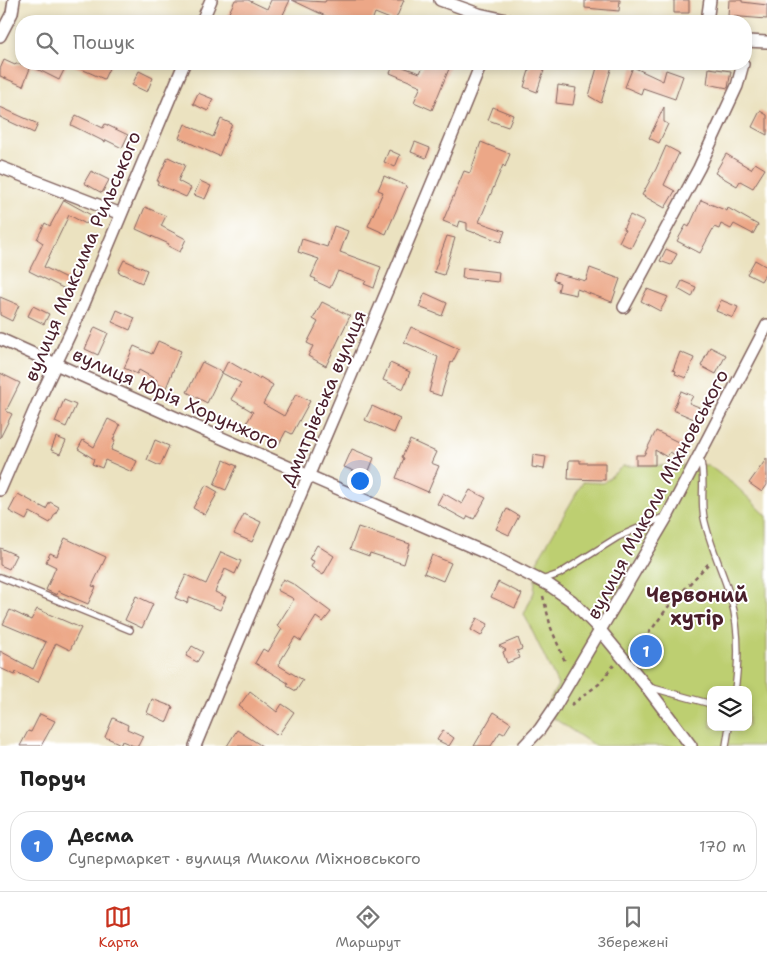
<!DOCTYPE html>
<html lang="uk">
<meta charset="utf-8">
<style>
body{margin:0;font-family:"Shantell Sans",sans-serif;background:#f6f6f6;color:#222}
.controls{position:absolute;right:15px;bottom:15px;display:grid;overflow:hidden;border-radius:10px;box-shadow:0 2px 8px #0003}
.controls button{width:45px;height:45px;display:grid;place-items:center;padding:0;border:0;border-bottom:1px solid #e0e0e0;background:#fff;color:#222;font:25px sans-serif}
.you{position:absolute;left:359px;top:480px;width:18px;height:18px;margin:-12px;border:4px solid #fff;border-radius:50%;background:#1a73e8;box-shadow:0 0 0 8px #1a73e833}
.badge{display:grid;place-items:center;width:32px;height:32px;border-radius:50%;background:#c8321e;color:#fff;font-size:16px;font-weight:700}
.pin{position:absolute;translate:-50% -50%;border:2px solid #fff;box-shadow:0 1px 5px #0006}
.list{margin:0;padding:0;list-style:none}
h2{display:flex;justify-content:space-between;align-items:center;height:65px;margin:0;padding:0 20px;font-size:21px}
h2 small{font-size:16px;font-weight:400;color:#767676}
.list li{display:grid;grid-template-columns:32px 1fr auto;gap:15px;align-items:center;box-sizing:border-box;height:70px;margin:0 10px 10px;padding:0 10px;border:1px solid #e0e0e0;border-radius:20px}
.list b{display:block;font-size:19px;white-space:nowrap}
.list p{margin:0;font-size:16px;white-space:nowrap;color:#767676}
.list em{font-size:16px;font-style:normal;color:#767676}
.icon{flex:none;width:28px;height:28px;fill:none;stroke:currentColor;stroke-width:2;stroke-linecap:round;stroke-linejoin:round}
.map{position:relative;flex:none;width:767px;height:746px;overflow:hidden}
.search{position:absolute;background:#fff;box-shadow:0 2px 8px #0003;left:15px;right:15px;top:15px;height:55px;display:flex;align-items:center;gap:12px;box-sizing:border-box;padding:0 18px;border-radius:20px;color:#767676;font-size:19px}
.sheet{height:145px;background:#fff}
nav{display:flex;justify-content:space-around;align-items:center;box-sizing:border-box;height:70px;border-top:1px solid #e0e0e0;background:#fff;font-size:14px;color:#767676}
nav a{display:grid;justify-items:center;gap:2px}
nav .on{color:#c8321e}
.map>svg:first-child{display:block}
.green{fill:#bdcf71;stroke:#84774e;fill-rule:evenodd}
.building{fill:#eca787}
.lines{fill:none;stroke-linecap:round;stroke-linejoin:round}
.service-casing{stroke:#82635f;stroke-width:8}
.minor-casing{stroke:#82635f;stroke-width:14}
.path{stroke:#82635f;stroke-width:2.5;stroke-dasharray:4 4;stroke-linecap:butt}
.service{stroke:#fff;stroke-width:5.5}
.minor{stroke:#fff;stroke-width:11}
.labels{text-anchor:middle;stroke-width:4;stroke-linejoin:round;paint-order:stroke}
.street-label{font-size:19px;fill:#4a1f2b;stroke:#fff}
.neighbourhood-label{font-size:20px;font-weight:bold;fill:#4a1f2b;stroke:#fff}
</style>
<div class="map">
<svg width="767" height="746" viewBox="0 0 767 746">
<rect width="100%" height="100%" fill="#fff"/>
<filter id="ink" filterUnits="userSpaceOnUse"><feTurbulence type="fractalNoise" baseFrequency=".02" numOctaves="2"/><feDisplacementMap in="SourceGraphic" scale="10" xChannelSelector="R" yChannelSelector="G"/><feConvolveMatrix kernelMatrix="1 2 1 2 8 2 1 2 1" color-interpolation-filters="sRGB"/></filter>
<filter id="wash" filterUnits="userSpaceOnUse"><feTurbulence type="fractalNoise" baseFrequency=".0096" numOctaves="4" result="noise"/><feDisplacementMap in="SourceGraphic" scale="20" xChannelSelector="R" yChannelSelector="G"/><feGaussianBlur stdDeviation="1.12" result="paint"/><feColorMatrix in="noise" values="0 0 0 0 0 0 0 0 0 0 0 0 0 0 0 0 0 1.4 0 .05"/><feComposite in="paint" operator="in"/></filter>
<g filter="url(#wash)">
<rect width="100%" height="100%" fill="#ebe2c0"/>
<path class="green" d="M708 465 736 486 767 516V739L761 746H595L543 711 558 685 524 614 534 592 537 561 583 482 603 483 623 466ZM711 690H748V727H711Z"/>
<g id="blocks">
<path class="building" d="M235 0H248L267 9 271 0H290L280 21H225Z
M292 0 325 2 326 0H404L395 21 375 13 372 21H336Z
M585 0H620L619 11 585 8Z
M674 0H689V13H674Z
M729 0H742V2L767 5V19L728 16Z
M4 60 15 65 16 64H67L59 80 31 66 23 86 0 76V69Z
M70 64H111L104 79Z
M394 64 420 73 424 64H451L432 110 414 102 421 86 390 73Z
M531 64H546L537 92 524 87Z
M598 64 612 66 601 103 589 96Z
M633 67 663 81 666 70 683 76 675 99 643 88 641 94 625 87Z
M709 68 731 71 728 88 707 84Z
M139 71 153 78 147 92 132 85Z
M558 85 576 88 573 105 556 103Z
M198 93 213 99 208 111 193 104Z
M0 107 38 124 34 133 0 117Z
M493 107 513 115 508 127 488 120Z
M664 107V122L668 124 659 143 649 138Z
M760 111 767 115V135L752 127Z
M76 115 103 128 105 124 128 135 122 148 106 140 105 142 71 125Z
M221 119 232 124 219 156 179 138 185 124 213 137Z
M415 142 430 148 426 158 411 152Z
M481 142 510 154 505 167 503 165 479 222 505 231 501 242 475 232V233L467 230V223L460 221 458 227 443 221 464 171 470 173Z
M666 146 679 153 664 185 675 191 665 208 642 195 656 169Z
M389 150 400 155 395 167 384 162Z
M726 154 751 169 755 163 765 169 753 188 740 181 737 186 715 173Z
M168 157 185 165 178 181 191 188 186 197 157 184 159 181H157Z
M91 171 109 180 102 193 84 183Z
M384 176 407 186 386 234 368 226 383 192 378 190Z
M200 181 211 186 205 199 194 195Z
M64 200 91 215 86 224 69 215 44 267 72 281 67 290 29 271 43 243 37 239 45 223 50 226Z
M701 200 727 211 728 208 758 225 753 234 734 224 731 229 721 224 719 229 714 227 700 253 677 241 686 225 689 227Z
M145 207 166 216 161 226 186 239 180 252 168 246 169 244 136 229Z
M630 215 644 222 631 248 619 242 625 230 623 229Z
M334 226 348 231 340 252 381 267 374 288 364 284 366 281 338 271 330 288 315 281 316 279 311 277 319 259 298 252 302 239 327 247Z
M447 236 455 238 444 275 434 272Z
M666 249 677 254 671 265 660 261Z
M124 260 147 270 142 283 118 272Z
M755 260 767 267V271L761 281 747 274Z
M463 268 499 272 498 282 462 278Z
M590 268 620 279 612 302 577 289 576 295 558 291 560 283 553 280 555 273 586 281Z
M682 281 696 287 692 297 678 289Z
M647 289 668 297 660 311 641 301Z
M425 293 447 303 442 316 419 307Z
M0 297 19 305 12 321 0 315Z
M721 300 738 307 733 318 716 311Z
M322 302 350 316 326 366 308 356 313 346 307 343 318 322 313 319Z
M33 306 49 314 44 324 28 316Z
M117 310 135 318 130 330 112 322Z
M95 327 108 333 98 355 85 349Z
M411 327 459 349 452 363 451 362 441 396 429 392 438 357 404 342Z
M158 341 181 351 166 388 156 383 157 380 139 370 137 374 124 368 134 346 152 354Z
M710 347 726 355 716 374 701 366Z
M680 352 694 358 686 378 675 374 676 371 673 370Z
M228 361 259 379 260 377 273 385 263 404 284 416 296 394 310 401 292 434 286 431 279 444 270 439 271 437 246 424 253 412 231 399 241 383 222 373Z
M202 362 222 372 207 403 187 392Z
M390 363 410 372 403 389 383 380Z
M0 373 20 383 6 411 12 414 0 438Z
M681 391 693 396 689 403 699 407 694 419 673 410Z
M64 400 76 405 66 427 55 422Z
M372 406 400 419 394 433 365 420Z
M108 419 120 425 113 440 115 441 111 450 137 461 132 472 105 460 102 468 92 464 94 459 78 449 83 440 94 447Z
M656 431 684 445 679 457 670 452 667 457 655 450V465H636V455H644Z
M56 437 66 441 60 454 51 450Z
M155 440 169 446 160 466 147 460Z
M410 440 436 452 431 463 439 466 428 492 396 478 404 458 402 457Z
M352 449 374 458 367 476 344 467Z
M533 455 546 457 544 469 532 467Z
M767 458V485L762 492 749 483Z
M224 460 237 466 226 490 214 485Z
M569 460H580V463H605V480L568 479Z
M206 485 218 492 205 515 193 508Z
M470 490 486 498 474 519 468 516 466 520 437 504 443 493 462 504Z
M18 494 46 509 50 502 59 507 50 523 30 512 26 520 9 511Z
M507 509 519 516 509 535 496 529Z
M244 514 261 522 252 542 234 534Z
M358 527 410 544 404 564 370 553 369 556 350 549Z
M65 538 106 557 92 586 96 587 88 604 58 591 57 595 46 590 56 567 46 562 50 553 57 556Z
M317 545 334 556 323 575 311 567 314 561 309 559Z
M0 548 16 555 9 569 0 565Z
M221 552 241 561 235 574 225 569 215 592 226 597 220 610 190 597 187 603 175 598 186 575 206 584Z
M432 555 451 563 443 581 424 573Z
M283 579 293 584 331 612 323 622 316 617 301 641 295 637 278 665 303 680 296 691 287 686 288 683 255 663 263 649 268 652 282 629 277 626 294 599 277 590Z
M498 582 522 594 515 608 491 597Z
M136 596 153 604 142 628 125 620Z
M37 609 81 628 70 650 56 643 38 682 16 672 15 675 0 668V651L33 669 46 642 3 624 10 610 31 620Z
M477 618 488 624 481 636 471 630Z
M518 638 522 649 517 651 520 658 507 663 503 652 506 650 499 646Z
M647 638 659 653 646 664 634 648Z
M192 646 203 652 197 662 186 656Z
M250 691 277 712 282 704 294 712 279 734 278 733 276 735 239 706Z
M152 699 173 707 167 722 147 713Z
M494 712 511 723 504 734 500 732 491 746H474Z
M40 714 55 721 41 746H20L28 731 31 732Z
M113 718 128 725 127 729 143 736 138 746H134L122 741 121 744 105 737Z
M237 730 262 746H227Z
M443 730 454 738 449 746 437 740Z"/>
</g>
</g>
<g filter="url(#ink)">
<use href="#blocks" fill-opacity="0" stroke="#82635f" stroke-width="1"/>
<g class="lines">
<defs>
<path id="service" d="M700 458C706 478 700 498 704 518 710 546 723 572 731 599 739 627 739 661 735 690
M0 577 130 630
M542 580 559 574 618 537 666 516
M649 687 711 704
M726 746 729 727"/>
<path id="minor" d="M440 0 479 14 511 21
M202 21 211 0
M707 21 710 0
M0 36 12 13 14 0
M746 41 767 42
M0 167 121 214
M624 307 699 168 737 86 743 64
M0 339 201 429 486 553 549 585 572 601 600 630 646 686 691 746
M0 490 38 402 83 306 184 64
M195 746C288 518 389 293 481 64
M524 746 540 729 553 710 668 515 767 325"/>
</defs>
<use href="#service" class="service-casing"/>
<use href="#minor" class="minor-casing"/>
<path class="path" d="M543 596 551 628 566 664
M630 649 649 633 668 607 709 563
M571 705 599 684 614 665"/>
<use href="#service" class="service"/>
<use href="#minor" class="minor"/>
</g>
</g>
<g class="labels">
<g class="street-label">
<text transform="translate(82 256) rotate(-67)" y="7">вулиця Максима Рильського</text>
<text transform="translate(176 398) rotate(24)" y="7">вулиця Юрія Хорунжого</text>
<text transform="translate(323 398) rotate(-67)" y="7">Дмитрівська вулиця</text>
<text transform="translate(657 494) rotate(-62)" y="7">вулиця Миколи Міхновського</text>
</g>
<g class="neighbourhood-label">
<text x="697" y="602">Червоний<tspan x="697" dy="23">хутір</tspan></text>
</g>
</g>
</svg>
<div class="controls">
<button><svg class="icon" aria-label="layers" viewBox="0 0 24 24"><path d="M12 4l9 5-9 5-9-5zM3 14l9 5 9-5"/></svg></button>
</div>
<div class="you"></div>
<div class="pin badge" style="left:646px;top:651px;background:#3f7fe0">1</div>
<div class="search"><svg class="icon" aria-label="search" viewBox="0 0 24 24"><circle cx="10" cy="10" r="6"/><path d="M15 15l6 6"/></svg>Пошук</div>
</div>
<section class="sheet">
<h2>Поруч<small></small></h2>
<ul class="list">
<li><span class="badge" style="background:#3f7fe0">1</span><div><b>Десма</b><p>Супермаркет · вулиця Миколи Міхновського</p></div><em>170 m</em></li>
</ul>
</section>
<nav>
<a class="on"><svg class="icon" aria-label="map" viewBox="0 0 24 24"><path d="M3 6l6-2 6 2 6-2v14l-6 2-6-2-6 2zM9 4v14M15 6v14"/></svg>Карта</a>
<a><svg class="icon" aria-label="directions" viewBox="0 0 24 24"><path d="M12 3l9 9-9 9-9-9zM9 14v-3h6M13 9l2 2-2 2"/></svg>Маршрут</a>
<a><svg class="icon" aria-label="saved" viewBox="0 0 24 24"><path d="M7 4h10v16l-5-4-5 4z"/></svg>Збережені</a>
</nav>
